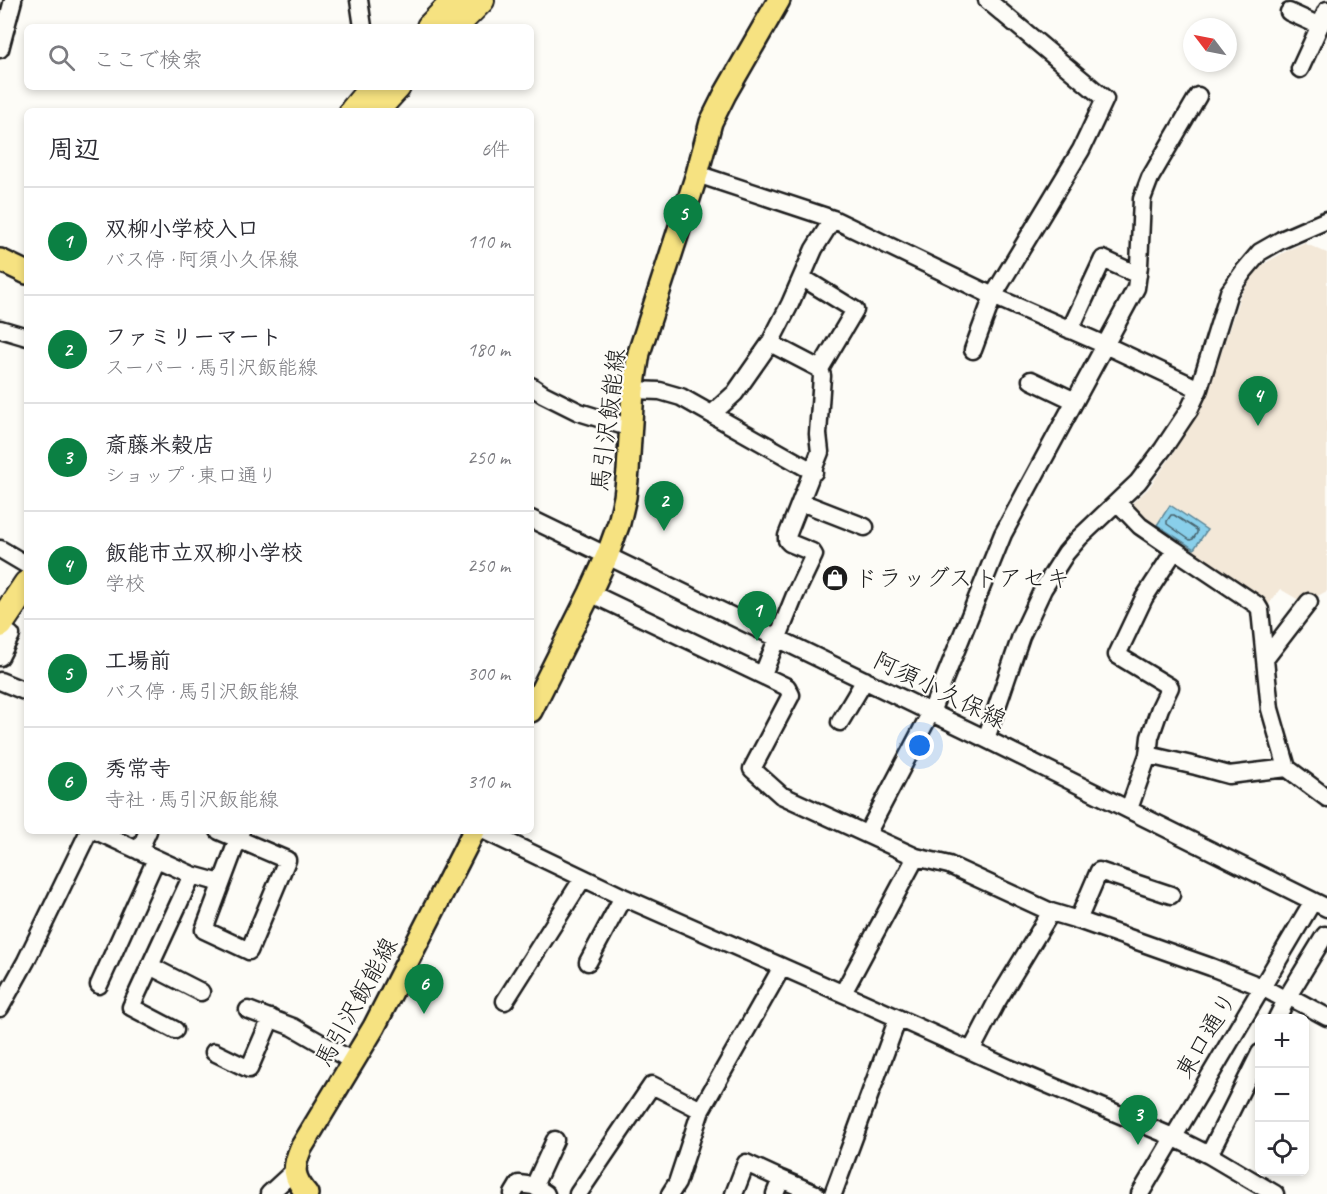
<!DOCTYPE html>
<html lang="ja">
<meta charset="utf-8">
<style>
body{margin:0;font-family:Caveat,"Klee One",sans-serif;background:#f7f7f7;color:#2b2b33}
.controls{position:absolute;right:18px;bottom:18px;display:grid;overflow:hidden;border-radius:9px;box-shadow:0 3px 9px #0003}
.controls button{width:54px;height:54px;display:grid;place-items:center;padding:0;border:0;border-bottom:2px solid #e1e1e2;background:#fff;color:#2b2b33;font:30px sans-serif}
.compass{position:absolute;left:1183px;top:18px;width:54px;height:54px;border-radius:50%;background:#fff;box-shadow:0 3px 9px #0003;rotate:302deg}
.you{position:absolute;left:920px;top:746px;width:21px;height:21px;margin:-15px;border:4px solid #fff;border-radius:50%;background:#1a73e8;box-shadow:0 0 0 9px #1a73e833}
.badge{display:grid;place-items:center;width:39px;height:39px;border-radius:50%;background:#0b8043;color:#fff;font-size:20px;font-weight:700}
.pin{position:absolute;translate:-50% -50px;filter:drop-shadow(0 2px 3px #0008)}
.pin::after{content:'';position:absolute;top:32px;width:21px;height:18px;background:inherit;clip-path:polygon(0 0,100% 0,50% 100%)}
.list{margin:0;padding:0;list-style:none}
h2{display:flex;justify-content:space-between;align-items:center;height:78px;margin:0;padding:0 24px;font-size:26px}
h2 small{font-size:20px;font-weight:400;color:#7c7c81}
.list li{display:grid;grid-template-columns:39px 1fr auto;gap:18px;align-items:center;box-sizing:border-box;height:108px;padding:0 24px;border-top:2px solid #e1e1e2}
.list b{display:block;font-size:22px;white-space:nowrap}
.list p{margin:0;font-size:20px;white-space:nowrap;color:#7c7c81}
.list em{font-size:20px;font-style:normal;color:#7c7c81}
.icon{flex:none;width:33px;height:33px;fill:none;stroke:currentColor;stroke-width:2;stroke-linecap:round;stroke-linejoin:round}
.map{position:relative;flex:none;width:1327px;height:1194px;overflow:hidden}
.search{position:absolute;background:#fff;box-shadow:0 3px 9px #0003;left:24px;top:24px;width:510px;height:66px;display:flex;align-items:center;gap:15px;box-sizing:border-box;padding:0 21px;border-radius:9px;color:#7c7c81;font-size:22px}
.panel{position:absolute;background:#fff;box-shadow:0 3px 9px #0003;left:24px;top:108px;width:510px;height:726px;border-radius:9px}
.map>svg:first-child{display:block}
.built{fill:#f3e8d8}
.water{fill:#89cfea;stroke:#5d8798;stroke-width:1.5}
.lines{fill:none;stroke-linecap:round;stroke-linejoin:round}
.shore{stroke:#48646e;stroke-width:1.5}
.minor-casing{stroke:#1c1c1c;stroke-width:21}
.major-casing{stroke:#1c1c1c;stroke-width:26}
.highway-casing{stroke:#1c1c1c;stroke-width:30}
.minor{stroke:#fdfcf7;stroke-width:16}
.major{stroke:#f6e281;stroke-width:21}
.highway{stroke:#f6e281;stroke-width:26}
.labels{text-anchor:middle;stroke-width:4.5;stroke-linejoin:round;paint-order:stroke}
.street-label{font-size:24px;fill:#1c1c1c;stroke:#fdfcf7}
.poi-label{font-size:24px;fill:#1c1c1c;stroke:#fdfcf7;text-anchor:start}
</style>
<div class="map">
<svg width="1327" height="1194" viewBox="0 0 1327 1194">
<rect width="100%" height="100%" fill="#fdfcf7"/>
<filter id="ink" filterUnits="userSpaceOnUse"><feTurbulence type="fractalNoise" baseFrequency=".0167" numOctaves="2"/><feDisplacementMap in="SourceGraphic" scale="12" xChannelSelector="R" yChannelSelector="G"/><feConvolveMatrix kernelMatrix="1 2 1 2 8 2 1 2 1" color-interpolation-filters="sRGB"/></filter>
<g filter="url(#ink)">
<path class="built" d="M1304 243 1327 253V591L1304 603 1280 589 1267 607 1130 509 1131 504 1148 489 1171 457 1207 396 1240 296 1248 283 1257 270 1267 262 1290 249Z"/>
<path class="water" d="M1170 505 1207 530 1194 549 1157 525Z"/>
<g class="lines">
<path class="shore" d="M1171 515H1174L1197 530V533L1193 539 1190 540 1167 524V521Z"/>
<defs>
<path id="minor" d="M359 0 363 27
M1289 12 1320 26
M0 49 13 0
M1300 69 1327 10
M697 174 833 219 993 296 1105 345 1199 389
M0 329 27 337
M1070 330 1103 259 1138 275
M770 343 820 369
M973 350 993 296 1081 150 1105 99 987 0
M1031 380 1075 401
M531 386 543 394 579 412 631 428
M633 390 660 391 681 397 814 472
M712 414 735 393 770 343 790 304 814 249 833 219
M801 502 865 527
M1117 502 1140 526 1175 550 1144 598 1117 655 1170 687 1160 708 1150 737 1148 755 1129 809
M531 519 986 739 1327 908
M0 549 27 565
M1175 550 1257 605 1260 610 1270 709 1287 768 1327 798
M590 593 787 687 791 695 752 769 781 795 916 857 949 865 1051 912 1078 920 1211 967 1262 987 1286 1000
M0 628 11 635 0 657
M1265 659 1309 602
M763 674 795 595 814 555 812 552 790 543 787 540V536L820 452 818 434 822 376 820 369 855 310 803 278
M0 681 27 692
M840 722 865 680
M986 739 1021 636 1043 589 1066 553 1079 538 1138 482 1163 449 1189 410 1199 389 1229 292 1244 271 1260 252 1281 240 1327 220
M1148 755 1196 766 1229 775 1287 768
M96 831 192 875 221 883
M219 831 287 860 249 951 204 930C216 897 229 864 241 831
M485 831 623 897 862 1002 1009 1068 1173 1137 1209 1155 1275 1194
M867 834 931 712 1003 534 1136 288 1139 266 1142 199 1150 178 1198 96
M139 851 148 831
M1078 920 1099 871 1171 895
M588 962 623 897
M150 966 201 992
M99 985 156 859
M843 993 916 857
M1288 996 1327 1017
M505 1001 583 878
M0 1008 26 961 89 831
M248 1010 293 1027 354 1062
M1277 1018 1288 996 1325 935
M175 1030 131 1007 192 875
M971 1051 996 1003 1051 912
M214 1052 249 1069 271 1018
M1209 1155 1260 1053
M534 1186 555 1140
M269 1194 294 1171
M513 1194 519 1184 534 1186 546 1194
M578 1194 652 1085 701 1110
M670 1194 677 1183 701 1110 782 967
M734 1194 746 1163 781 1179
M775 1194 781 1179 816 1194
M833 1194 898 1018
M1140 1194 1313 901"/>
<path id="major" d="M0 260 27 273
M531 711 590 593 607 556 619 523 625 497 628 471 633 390 639 353 697 174 711 122 725 94 779 0
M307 1194C293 1177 292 1169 301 1148L374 1027 474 831"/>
<path id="highway" d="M430 27 456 0
M454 27 481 0
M353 111 373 87
M375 111 397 87
M0 624 27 584"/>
</defs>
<use href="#minor" class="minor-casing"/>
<use href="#major" class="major-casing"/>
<use href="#highway" class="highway-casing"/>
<use href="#minor" class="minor"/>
<use href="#major" class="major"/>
<use href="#highway" class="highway"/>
</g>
</g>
<defs>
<symbol id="shop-disc" viewBox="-11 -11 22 22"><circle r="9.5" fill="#1c1c1c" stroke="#fdfcf7"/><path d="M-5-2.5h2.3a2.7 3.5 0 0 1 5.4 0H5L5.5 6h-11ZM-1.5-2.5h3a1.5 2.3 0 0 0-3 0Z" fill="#fff"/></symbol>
</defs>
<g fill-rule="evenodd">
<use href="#shop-disc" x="820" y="563" width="30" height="30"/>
</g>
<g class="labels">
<g class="street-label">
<text transform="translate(608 420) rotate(-83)" y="8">馬引沢飯能線</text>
<text transform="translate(940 690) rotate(26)" y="8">阿須小久保線</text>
<text transform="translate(356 1002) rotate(-61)" y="8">馬引沢飯能線</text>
<text transform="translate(1206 1035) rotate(-59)" y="8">東口通り</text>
</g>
<g class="poi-label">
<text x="854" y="586">ドラッグストアセキ</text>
</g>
</g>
</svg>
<div class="controls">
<button>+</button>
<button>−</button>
<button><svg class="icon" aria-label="locate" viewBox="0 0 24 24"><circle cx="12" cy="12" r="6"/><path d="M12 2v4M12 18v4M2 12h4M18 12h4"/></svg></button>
</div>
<svg class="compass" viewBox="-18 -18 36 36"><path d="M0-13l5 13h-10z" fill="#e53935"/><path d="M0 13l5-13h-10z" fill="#7c7c81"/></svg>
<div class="you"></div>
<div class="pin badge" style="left:757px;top:641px">1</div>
<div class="pin badge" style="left:664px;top:531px">2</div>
<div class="pin badge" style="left:1138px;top:1145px">3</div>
<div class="pin badge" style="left:1258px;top:426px">4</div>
<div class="pin badge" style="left:683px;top:244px">5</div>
<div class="pin badge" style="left:424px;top:1014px">6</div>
<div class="search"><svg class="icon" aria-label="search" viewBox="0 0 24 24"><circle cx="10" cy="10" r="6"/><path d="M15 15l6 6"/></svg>ここで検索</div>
<section class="panel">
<h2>周辺<small>6件</small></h2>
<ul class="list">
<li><span class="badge">1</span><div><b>双柳小学校入口</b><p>バス停 · 阿須小久保線</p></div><em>110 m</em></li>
<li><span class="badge">2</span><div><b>ファミリーマート</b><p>スーパー · 馬引沢飯能線</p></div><em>180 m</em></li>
<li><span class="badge">3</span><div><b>斎藤米穀店</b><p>ショップ · 東口通り</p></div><em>250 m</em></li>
<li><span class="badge">4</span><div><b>飯能市立双柳小学校</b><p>学校</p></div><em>250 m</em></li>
<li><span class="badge">5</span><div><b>工場前</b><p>バス停 · 馬引沢飯能線</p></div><em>300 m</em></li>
<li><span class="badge">6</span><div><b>秀常寺</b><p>寺社 · 馬引沢飯能線</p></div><em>310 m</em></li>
</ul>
</section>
</div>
